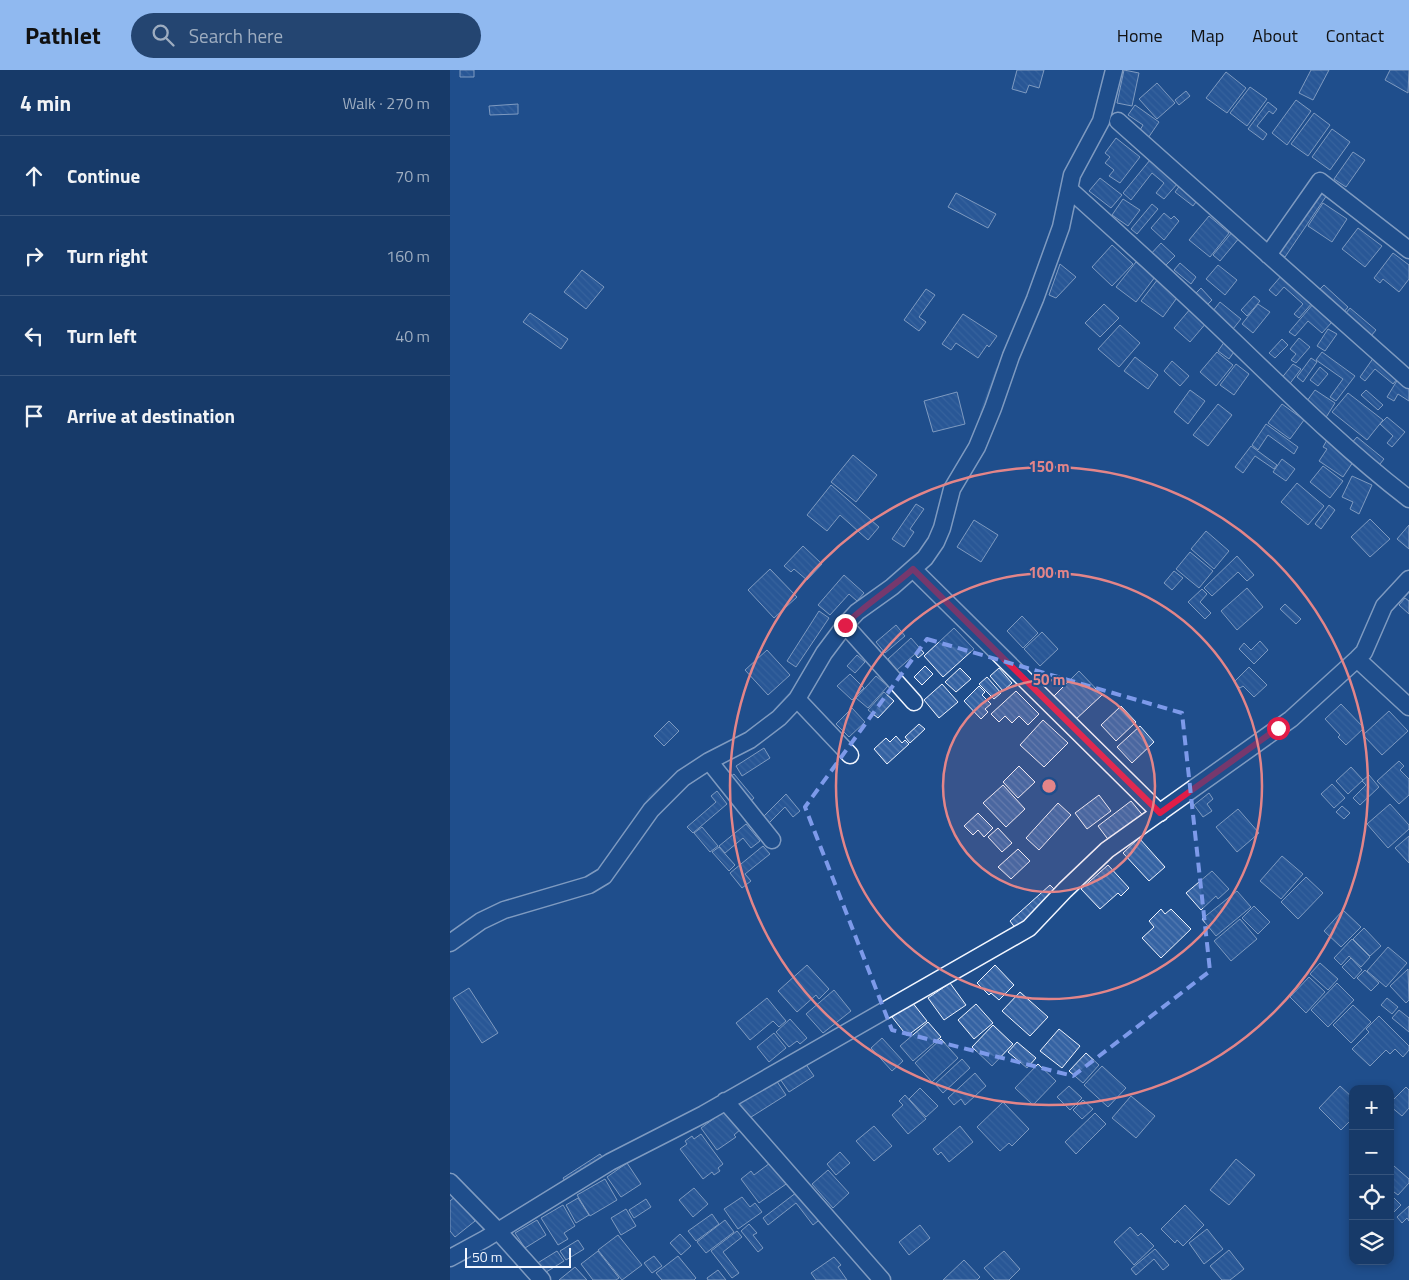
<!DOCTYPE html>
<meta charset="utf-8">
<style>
body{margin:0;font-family:"Titillium Web",sans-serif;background:#244571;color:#f1f3f6}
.controls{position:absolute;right:15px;bottom:15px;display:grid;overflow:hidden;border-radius:10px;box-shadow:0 2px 8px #0003}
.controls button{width:45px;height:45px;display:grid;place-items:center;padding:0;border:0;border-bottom:1px solid #36547d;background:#173a69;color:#f1f3f6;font:25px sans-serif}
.scale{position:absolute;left:15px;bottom:12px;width:106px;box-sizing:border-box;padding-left:5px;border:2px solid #f2f6ff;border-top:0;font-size:14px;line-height:18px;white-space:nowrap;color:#f2f6ff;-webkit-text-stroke:4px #1f4e8c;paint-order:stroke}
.stop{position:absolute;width:15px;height:15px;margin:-11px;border:4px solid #e11d48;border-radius:50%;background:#fff}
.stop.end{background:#e11d48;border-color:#fff;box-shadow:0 1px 5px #0008}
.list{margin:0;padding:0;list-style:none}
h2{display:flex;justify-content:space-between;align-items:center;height:65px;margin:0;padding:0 20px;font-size:21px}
h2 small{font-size:16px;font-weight:400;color:#9eadc0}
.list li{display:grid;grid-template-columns:32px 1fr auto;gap:15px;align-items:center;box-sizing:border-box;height:80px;padding:0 20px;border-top:1px solid #36547d}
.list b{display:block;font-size:19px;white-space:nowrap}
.list em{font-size:16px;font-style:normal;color:#9eadc0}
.icon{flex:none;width:28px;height:28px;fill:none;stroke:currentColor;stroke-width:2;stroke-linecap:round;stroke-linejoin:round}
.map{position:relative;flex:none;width:959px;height:1210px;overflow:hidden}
header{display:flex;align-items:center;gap:30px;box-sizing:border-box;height:70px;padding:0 25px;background:#90b9f0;color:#111}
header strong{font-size:24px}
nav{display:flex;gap:28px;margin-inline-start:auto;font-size:18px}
.search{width:350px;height:45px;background:#244571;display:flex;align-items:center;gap:12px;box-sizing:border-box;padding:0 18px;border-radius:28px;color:#9eadc0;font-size:19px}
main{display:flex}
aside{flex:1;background:#173a69}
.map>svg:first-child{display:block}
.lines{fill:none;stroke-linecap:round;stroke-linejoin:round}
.stream{stroke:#3b69a3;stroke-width:4.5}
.building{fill:url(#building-back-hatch);stroke:#f2f6ff}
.minor-casing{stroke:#f2f6ff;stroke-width:19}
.minor{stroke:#1f4e8c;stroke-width:16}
.route{stroke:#e11d48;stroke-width:6}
.marked{fill:none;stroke:#7d9aea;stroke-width:4;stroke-dasharray:10 6;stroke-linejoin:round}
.ring{fill:none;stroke:#e38589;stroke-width:2.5}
.centre{fill:#e38589;stroke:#1f4e8c;stroke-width:2.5}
.ring-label{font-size:15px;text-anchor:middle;font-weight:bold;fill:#e38589;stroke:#1f4e8c;stroke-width:4;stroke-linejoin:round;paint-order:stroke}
</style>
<header>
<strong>Pathlet</strong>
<div class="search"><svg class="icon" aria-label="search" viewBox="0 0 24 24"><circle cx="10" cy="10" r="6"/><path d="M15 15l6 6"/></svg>Search here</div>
<nav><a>Home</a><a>Map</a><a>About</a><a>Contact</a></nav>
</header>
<main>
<aside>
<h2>4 min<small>Walk · 270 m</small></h2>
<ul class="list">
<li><svg class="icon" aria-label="ahead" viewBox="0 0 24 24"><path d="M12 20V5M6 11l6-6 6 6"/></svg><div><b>Continue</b></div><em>70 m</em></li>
<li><svg class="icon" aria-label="right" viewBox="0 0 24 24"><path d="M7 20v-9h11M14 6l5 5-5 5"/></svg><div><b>Turn right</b></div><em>160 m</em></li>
<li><svg class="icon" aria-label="left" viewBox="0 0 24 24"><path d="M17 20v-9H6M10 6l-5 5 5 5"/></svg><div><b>Turn left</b></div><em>40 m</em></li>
<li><svg class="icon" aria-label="arrive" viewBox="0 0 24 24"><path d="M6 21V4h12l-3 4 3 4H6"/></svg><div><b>Arrive at destination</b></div></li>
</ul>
</aside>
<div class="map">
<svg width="959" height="1210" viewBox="0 0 959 1210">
<defs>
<pattern id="building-back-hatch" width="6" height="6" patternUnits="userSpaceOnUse" patternTransform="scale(1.25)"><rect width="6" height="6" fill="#3563a3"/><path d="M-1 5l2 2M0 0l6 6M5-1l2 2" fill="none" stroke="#537ab1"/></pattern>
</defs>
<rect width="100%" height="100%" fill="#1f4e8c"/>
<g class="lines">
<path class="stream" d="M532 343 548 299
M326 640 346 618
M196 735 201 727 214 716"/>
</g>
<path class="building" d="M10 0H24V7H10Z
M567 0H594L589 18 579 15 576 23 562 19Z
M674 0 689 3 682 36 667 33Z
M861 0H879L863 30 849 23Z
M940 0H959L958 23 935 10Z
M776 2 796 18 777 43 756 28Z
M707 13 725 33 707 49 689 29Z
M800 17 817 29 797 56 780 43Z
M736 21 740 26 729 35 725 30Z
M846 30 861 41 837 75 822 63Z
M818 32 827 39 823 44 819 41 807 56 817 64 813 70 798 59Z
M68 34V44L40 45 39 36Z
M685 35 709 52 696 71 687 65 693 55 678 45Z
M864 43 880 55 858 86 841 74Z
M882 59 900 72 880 100 862 87Z
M666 68 690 87 670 113 659 106 664 100 655 93 660 87 655 83Z
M903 82 915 90 896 117 884 109Z
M700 90 728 113 714 129 706 123 714 113 702 103 681 130 673 123Z
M650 108 672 125 661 138 639 121Z
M731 114 749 128 743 136 725 122Z
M871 116 879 122 835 187 825 180Z
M506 123 546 144 538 158 498 137Z
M673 129 690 140 678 156 662 145Z
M873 133 897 149 882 172 858 156Z
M702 134 708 139 687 164 681 159Z
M714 143 721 149 724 146 729 151 714 170 701 158Z
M759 146 779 163 760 187 739 170Z
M908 158 932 176 915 197 892 179Z
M783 161 790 167 770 191 763 185Z
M711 173 725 186 713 198 699 186Z
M662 175 683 194 662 216 642 197Z
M943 183 959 195V209L949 222 933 209 930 213 924 208Z
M686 192 705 207 686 232 666 217Z
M730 193 746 207 741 214 724 200Z
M610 194 626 207 606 228 599 225Z
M768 195 787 210 775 225 756 209Z
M132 200 154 217 136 239 114 222Z
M832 205 863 232 849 248 844 244 853 234 834 217 826 226 819 220Z
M708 209 729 225 713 247 691 231Z
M874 215 898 237 893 243 868 221Z
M751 218 762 230 754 238 742 227Z
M476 219 485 225 469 247 476 252 469 261 454 250Z
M804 226 810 231 797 246 791 240Z
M770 232 791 249 783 259 759 246Z
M864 233 882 252 872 263 858 251 845 266 839 262Z
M654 234 669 248 650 267 635 253Z
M808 234 820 242 803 263 792 254Z
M741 238 757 252 740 272 724 258Z
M900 238 926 260 921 266 895 244Z
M80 243 118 269 111 279 73 252Z
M513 244 547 266 539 277 537 275 528 288 506 273 501 280 492 274Z
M670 255 690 273 669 297 648 279Z
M878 259 887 264 875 281 867 276Z
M849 268 860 277 846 293 841 290 846 284 840 279Z
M832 269 838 275 825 288 819 283Z
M775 271 786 279 779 289 768 281Z
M767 282 783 295 766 316 750 302Z
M872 282 905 306 886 331 880 327 893 309 866 290Z
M685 287 708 305 698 319 674 301Z
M924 287 948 308 943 314 925 299 915 311 910 307Z
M861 288 867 292 853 312 847 307Z
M722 291 739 306 730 316 714 301Z
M786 294 799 304 784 325 770 315Z
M843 294 851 299 838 316 830 310Z
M870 297 878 304 868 316 860 310Z
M948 309 959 318V331L948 324 944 331 937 327Z
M740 320 755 331 738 354 724 342Z
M865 320 885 333 875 349 854 335Z
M916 320 933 335 928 340 911 325Z
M507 322 515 354 483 362 474 331Z
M898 323 933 350 917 370 882 342Z
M768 334 782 345 758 376 743 365Z
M832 334 854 350 840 369 818 353Z
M937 347 955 362 942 377 937 373 943 366 930 354Z
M816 354 848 377 844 384 818 365 808 380 802 375Z
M907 367 934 389 926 399 899 376Z
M877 370 905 389 893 407 869 391 877 379 873 377Z
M801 376 827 395 824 399 805 386 793 403 785 397Z
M403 385 427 405 406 432 381 412Z
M832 389 845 399 836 411 823 402Z
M873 396 893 411 880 428 860 412Z
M902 406 922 415 909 444 900 439 903 432 892 427Z
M847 413 874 436 858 455 831 432Z
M381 415 429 457 418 470 390 445 377 461 357 445Z
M466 434 474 439 460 459 464 462 454 477 442 469Z
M879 435 885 440 871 459 865 454Z
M920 449 940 469 920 487 901 467Z
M524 450 548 465 531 492 507 477Z
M959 455V479L947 469Z
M756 461 779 481 764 499 741 479Z
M353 476 372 494 357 510 344 499 341 502 334 496Z
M740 482 763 501 749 518 726 499Z
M787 486 804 505 797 511 788 502 762 526 754 518Z
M320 499 347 527 324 548 298 520Z
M724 501 733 508 722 520 714 513Z
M394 505 414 523 407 531 399 524 380 545 368 535Z
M797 518 813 537 787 560 771 541Z
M752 519 757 524 750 532 761 543 755 549 738 532Z
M955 528 959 531V544L949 535Z
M835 534 851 549 846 554 830 539Z
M369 541 379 548 346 597 337 591Z
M572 546 588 563 573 578 557 561Z
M446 555 455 566 435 583 426 572Z
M504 558 524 579 493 607 474 586Z
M592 562 608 579 590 596 574 579Z
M461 568 474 583 468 588 465 584 447 600 438 589Z
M810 571 818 580 804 594 789 579 794 573 801 580Z
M317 580 340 605 318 625 295 600Z
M407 585 415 592 405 603 397 596Z
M475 596 483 604 472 615 464 607Z
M799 597 817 615 804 627 793 616 790 618 784 612Z
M510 598 521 609 506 622 495 612Z
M549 598 562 613 553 621 540 606Z
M629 601 652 625 625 650 601 629Z
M400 604 414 618 402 630 387 616Z
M426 606 438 616 418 638 406 628Z
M537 607 551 623 544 629 529 614Z
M492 614 508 632 489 648 474 630Z
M529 616 535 622 532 625 541 634 535 639 538 642 531 649 514 631Z
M566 621 589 644 578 655 569 646 562 653 555 646 549 652 541 644Z
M434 622 444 631 428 648 418 640Z
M891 634 914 658 896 675 888 667 890 665 875 649Z
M671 636 686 652 666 671 651 655Z
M402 638 415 652 399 667 386 654Z
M939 641 958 661 932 685 913 665Z
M593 650 618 673 594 697 570 675Z
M219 651 229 661 214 676 204 666Z
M469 654 475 659 460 673 455 667Z
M690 656 704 672 682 693 667 677Z
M446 666 452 673 455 670 459 674 437 694 424 679 436 668 440 672Z
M314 678 320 688 292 706 286 696Z
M949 691 954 696 950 700 959 709V725L949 734 927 711Z
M569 696 585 712 568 728 553 712Z
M901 697 913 710 898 724 886 711Z
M284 704 304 728 297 734 277 709Z
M919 705 929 717 910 735 903 728 916 715 912 711Z
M882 714 895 728 884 738 871 724Z
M553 715 575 739 556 757 533 733Z
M267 721 277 734 243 763 237 757 266 732 261 726Z
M759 723 763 729 757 734 762 741 753 747 744 735Z
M336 724 350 741 343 747 335 737 319 753 313 747Z
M649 725 661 741 637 759 625 743Z
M681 731 695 748 663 776 648 756Z
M608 733 621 745 589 780 576 768Z
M940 734 959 755V759L938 778 917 754Z
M892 736 900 743 894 749 886 742Z
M788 739 809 763 787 782 766 757Z
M528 743 543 758 534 767 528 760 523 765 514 756Z
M296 754 310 771 301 778 293 768 275 783 269 776Z
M252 757 268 776 260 782 244 763Z
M548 758 562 773 552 782 538 767Z
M959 766V793L945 778Z
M689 768 715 797 699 811 673 783Z
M313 776 320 784 295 804 301 811 292 818 280 803Z
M269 777 285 795 279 801 262 782Z
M568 779 580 791 561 809 548 797Z
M832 786 853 804 831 829 810 811Z
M658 795 679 818 671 826 668 823 650 839 631 819Z
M762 801 779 819 768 829 766 826 751 840 736 823Z
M856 807 873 823 848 849 831 832Z
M600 815 607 822 566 859 560 851Z
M787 821 801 837 766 866 752 849Z
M804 836 820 852 808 864 792 848Z
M711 839 715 844 721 839 741 859 711 888 692 868 704 857 699 851Z
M893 840 911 857 891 877 874 861Z
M790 849 807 869 781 891 764 871Z
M914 858 931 876 920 886 903 869Z
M902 869 920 887 911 897 899 886 891 895 884 888Z
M938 877 957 893 936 917 917 901Z
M901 888 912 900 904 909 892 897Z
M870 893 888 909 878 920 860 904Z
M357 895 379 919 369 929 366 925 347 942 328 921Z
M545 895 564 915 549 930 541 923 539 925 527 913Z
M958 899 959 930 956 933 940 916Z
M915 900 929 913 921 921 907 908Z
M859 907 875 922 856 943 840 927Z
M500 913 516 935 494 950 478 928Z
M887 913 904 930 878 957 861 940Z
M19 918 48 963 32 973 3 928Z
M384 920 401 941 373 963 356 944Z
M570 922 598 947 580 966 552 941Z
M317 928 336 951 329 957 323 951 300 970 286 953Z
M937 928 948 937 942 944 931 935Z
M462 932 477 951 457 966 442 947Z
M526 934 543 953 524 969 508 950Z
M903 935 921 952 901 973 883 955Z
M949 940 959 948V962L942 948Z
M929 946 959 976V980L953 987 945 979 940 984 936 980 920 996 902 979 919 962 916 959Z
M340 949 357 968 350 974 347 971 339 977 326 962Z
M478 952 491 967 463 991 450 976Z
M543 955 563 974 542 996 522 977Z
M609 959 630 976 612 998 590 981Z
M324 963 336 978 319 992 307 977Z
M432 968 453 991 442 1001 421 978Z
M491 969 508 988 482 1012 465 993Z
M567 972 586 988 577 998 558 982Z
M636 983 649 995 633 1013 619 1001Z
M512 989 520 998 493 1023 485 1014Z
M355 993 364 1006 339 1022 330 1009Z
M588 994 606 1011 583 1035 565 1018Z
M652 996 676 1018 658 1037 634 1015Z
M525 1003 536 1016 515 1035 511 1029 504 1035 498 1028Z
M326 1010 336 1025 298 1049 288 1034Z
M619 1016 632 1028 620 1040 607 1027Z
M890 1016 903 1028V1048L891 1060 869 1038Z
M956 1017 959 1020V1038L952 1046 940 1036V1033Z
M470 1018 488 1036 476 1047 459 1029Z
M455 1025 476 1049 458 1064 442 1045 453 1035 449 1031Z
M681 1026 705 1046 686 1068 662 1048Z
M633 1030 643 1039 632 1049 623 1040Z
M553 1032 579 1059 562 1076 559 1073 550 1081 527 1057Z
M277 1039 291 1059 284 1065 286 1067 267 1080 251 1058Z
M645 1043 656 1054 626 1084 615 1072Z
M424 1056 442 1076 424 1091 406 1071Z
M510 1056 523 1072 499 1092 491 1082 488 1085 483 1079Z
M251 1064 273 1094 268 1098 270 1101 264 1105 262 1102 253 1109 230 1079 237 1074 235 1071 242 1066 244 1069Z
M390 1082 400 1093 386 1105 377 1094Z
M150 1084 156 1092 118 1116 113 1108Z
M786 1089 805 1105 779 1135 760 1120Z
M324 1090 339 1112 309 1133 291 1109 301 1101 304 1105Z
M177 1093 191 1114 171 1127 157 1107Z
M944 1096 959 1109V1113L948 1125 940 1119V1099Z
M378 1100 399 1123 383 1138 362 1114Z
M155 1109 167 1130 140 1146 127 1125Z
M244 1118 258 1134 243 1147 229 1130Z
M351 1119 373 1147 363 1155 346 1133 318 1155 313 1148Z
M940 1124 951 1135 941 1145 940 1144Z
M6 1126 25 1151 5 1167 0 1161V1131Z
M292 1127 300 1137 305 1133 312 1142 288 1159 274 1139Z
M128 1128 139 1145 126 1153 116 1135Z
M196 1129 201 1137 184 1148 179 1140Z
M113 1135 125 1156 114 1163 118 1169 108 1175 91 1148Z
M735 1135 754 1155 733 1176 727 1170 725 1173 711 1159Z
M959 1136V1151L957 1148 952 1153 947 1147Z
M176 1139 186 1156 171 1165 161 1148Z
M262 1144 269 1154 246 1171 238 1161Z
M87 1150 96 1165 75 1178 65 1163Z
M275 1150 284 1162 256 1183 247 1172Z
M299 1154 307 1163 303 1165 313 1178 308 1182 291 1161Z
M470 1155 480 1168 459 1185 449 1172Z
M680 1157 688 1166 691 1163 704 1176 684 1195 664 1172Z
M757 1159 773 1179 754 1194 739 1173Z
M287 1161 292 1167 273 1182 289 1203 282 1208 261 1181Z
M230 1164 241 1176 231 1185 220 1173Z
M168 1165 192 1195 172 1210 148 1180Z
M128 1170 134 1179 116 1190 110 1181Z
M705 1179 719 1195 713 1200 704 1189 686 1205 681 1199Z
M779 1180 794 1199 780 1210H772L760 1196Z
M107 1181 114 1191 93 1204 86 1194Z
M148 1181 169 1208 166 1210H143L131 1194Z
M554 1181 570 1199 559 1210H545L534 1198Z
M204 1186 212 1196 202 1203 194 1193Z
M228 1186 246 1208 244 1210H212L206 1203Z
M384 1187 391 1195 388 1197 397 1210H366L361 1203Z
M514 1190 530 1207 527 1210H493Z
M125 1197 137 1210H109Z
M268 1200 276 1210H258L257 1208Z"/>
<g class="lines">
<defs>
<path id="minor" d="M668 51 959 310
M619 119C668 163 717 207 765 253 828 313 889 375 959 429
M818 185 870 111 959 180
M463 499 710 743
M395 555 464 632
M907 589 959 637
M347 629 400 685
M259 691 322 770
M0 873 31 851 54 840 139 815 154 806 201 740 233 708 259 691 300 670 329 648 347 629 374 583 395 555 407 542 442 517 475 488 486 472 492 458 502 419 527 377 543 338 561 286 585 229 611 157 622 105 651 51 664 0
M275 1031 432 1210
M0 1112 48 1161 92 1210
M0 1188 35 1169 160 1092 254 1044 579 858 615 820 657 780 841 649 907 589 914 582 934 536 959 509"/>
</defs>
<use href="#minor" class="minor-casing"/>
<use href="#minor" class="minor"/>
</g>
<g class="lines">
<path class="route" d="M395 555C415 534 441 519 463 499L710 743 828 658"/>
</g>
<path d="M0 0H959V1210H0ZM477 569 732 643 760 901 623 1006 442 960 355 737Z" fill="#1f4e8c" fill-opacity=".55" fill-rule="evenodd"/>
<path class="marked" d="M477 569 732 643 760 901 623 1006 442 960 355 737Z"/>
<circle cx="599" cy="716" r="106" fill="#e38589" fill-opacity=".12"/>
<g class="ring">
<circle cx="599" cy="716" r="106"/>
<circle cx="599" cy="716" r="213"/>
<circle cx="599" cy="716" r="319"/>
</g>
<circle cx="599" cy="716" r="8" class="centre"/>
<g class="ring-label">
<text x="599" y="402">150 m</text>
<text x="599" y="508">100 m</text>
<text x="599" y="615">50 m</text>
</g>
</svg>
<div class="controls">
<button>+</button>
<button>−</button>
<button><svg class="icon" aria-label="locate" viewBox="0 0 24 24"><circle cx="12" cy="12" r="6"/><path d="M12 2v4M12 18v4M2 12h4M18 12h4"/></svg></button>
<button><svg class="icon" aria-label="layers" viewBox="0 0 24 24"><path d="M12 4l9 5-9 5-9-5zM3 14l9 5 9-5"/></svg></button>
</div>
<div class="scale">50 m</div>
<div class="stop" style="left:828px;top:658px"></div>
<div class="stop end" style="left:395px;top:555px"></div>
</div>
</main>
